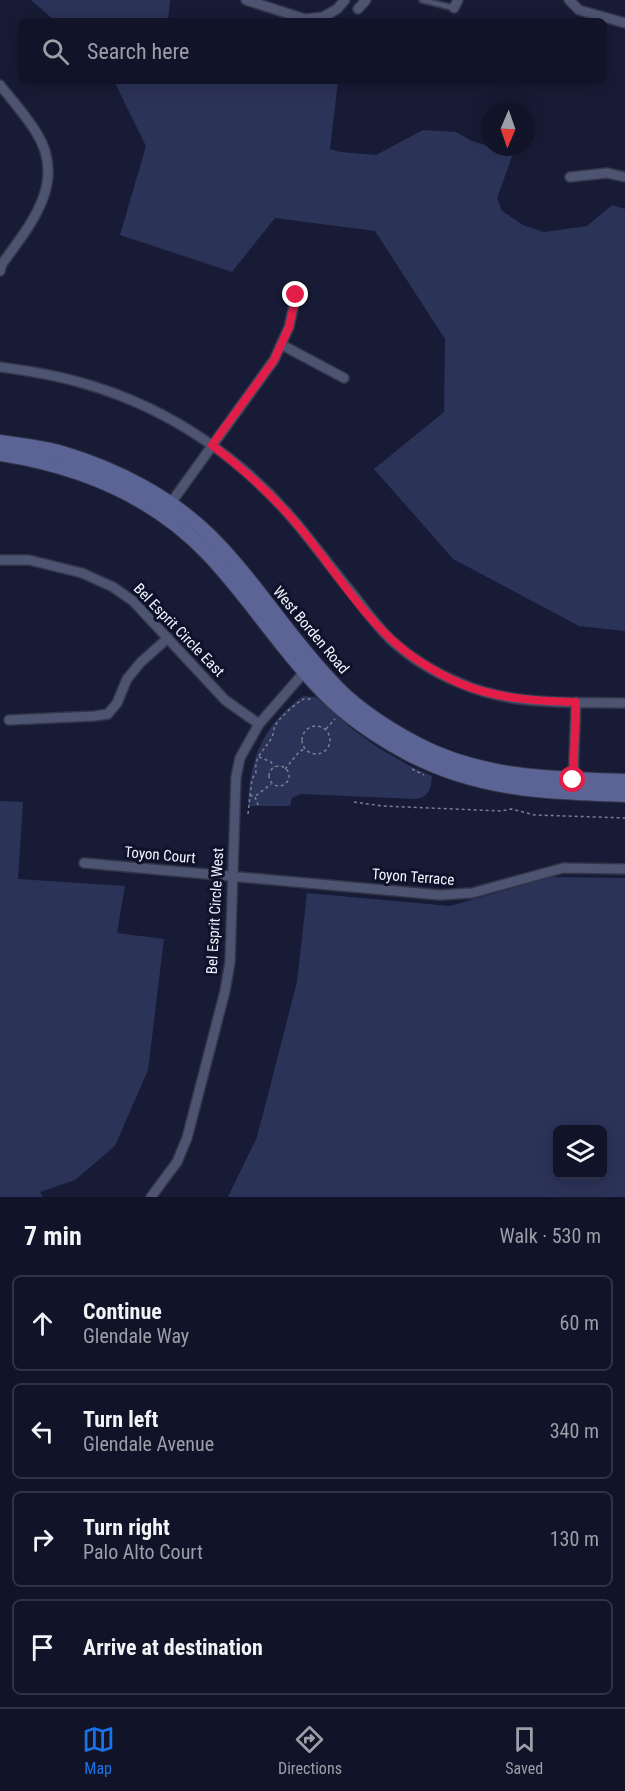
<!DOCTYPE html>
<meta charset="utf-8">
<style>
body{margin:0;font-family:"Roboto Condensed",sans-serif;background:#1e2134;color:#f1f3f6}
.controls{position:absolute;right:18px;bottom:18px;display:grid;overflow:hidden;border-radius:9px;box-shadow:0 3px 15px #0003}
.controls button{width:54px;height:54px;display:grid;place-items:center;padding:0;border:0;border-bottom:2px solid #303345;background:#111428;color:#f1f3f6;font:30px sans-serif}
.compass{position:absolute;left:481px;top:102px;width:54px;height:54px;border-radius:50%;background:#111428;box-shadow:0 3px 15px #0003;rotate:182deg}
.stop{position:absolute;width:18px;height:18px;margin:-14px;border:4px solid #e11d48;border-radius:50%;background:#fff}
.stop.end{background:#e11d48;border-color:#fff;box-shadow:0 2px 6px #0008}
.list{margin:0;padding:0;list-style:none}
h2{display:flex;justify-content:space-between;align-items:center;height:78px;margin:0;padding:0 24px;font-size:26px}
h2 small{font-size:20px;font-weight:400;color:#9c9ea8}
.list li{display:grid;grid-template-columns:39px 1fr auto;gap:18px;align-items:center;box-sizing:border-box;height:96px;margin:0 12px 12px;padding:0 12px;border:2px solid #303345;border-radius:9px}
.list b{display:block;font-size:22px;white-space:nowrap}
.list p{margin:0;font-size:20px;white-space:nowrap;color:#9c9ea8}
.list em{font-size:20px;font-style:normal;color:#9c9ea8}
.icon{flex:none;width:33px;height:33px;fill:none;stroke:currentColor;stroke-width:2;stroke-linecap:round;stroke-linejoin:round}
.map{position:relative;flex:none;width:625px;height:1197px;overflow:hidden}
.search{position:absolute;background:#111428;box-shadow:0 3px 15px #0003;left:18px;right:18px;top:18px;height:66px;display:flex;align-items:center;gap:15px;box-sizing:border-box;padding:0 21px;border-radius:9px;color:#9c9ea8;font-size:22px}
.sheet{height:510px;background:#111428}
nav{display:flex;justify-content:space-around;align-items:center;box-sizing:border-box;height:84px;border-top:2px solid #303345;background:#111428;font-size:16px;color:#9c9ea8}
nav a{display:grid;justify-items:center;gap:3px}
nav .on{color:#1a73e8}
.map>svg:first-child{display:block}
.green{fill:#2c3358;fill-rule:evenodd}
.lines{fill:none;stroke-linecap:round;stroke-linejoin:round}
.lane-casing{stroke:#333549;stroke-width:8}
.street-casing{stroke:#333549;stroke-width:12}
.secondary-casing{stroke:#333549;stroke-width:16}
.path{stroke:#7b7f92;stroke-width:1.5;stroke-dasharray:3 3;stroke-linecap:butt}
.lane{stroke:#4d5471;stroke-width:4.5}
.street{stroke:#4d5471;stroke-width:9}
.secondary{stroke:#5b6494;stroke-width:14}
.route{stroke:#e11d48;stroke-width:8}
.labels{text-anchor:middle;stroke-width:6;stroke-linejoin:round;paint-order:stroke}
.street-label{font-size:15px;fill:#f1f4ff;stroke:#0e122a}
</style>
<div class="map">
<svg width="625" height="1197" viewBox="0 0 625 1197">
<rect width="100%" height="100%" fill="#171b35"/>
<path class="green" d="M31 0H170L168 21H55Z
M114 81H338L330 149 340 152 376 155 423 130 456 132 472 141 513 154 497 198 502 211 523 225 544 232 587 226 612 205 625 209V631L579 626 453 559 374 469 444 412 445 339 375 231 275 218 232 272 120 235 146 146Z
M303 696 316 697 350 727 377 747 410 766 432 776C431 788 430 797 415 799L301 794 292 798 290 806H248C249 759 264 724 303 696Z
M0 801 23 802 18 879 125 886 117 933 164 939 148 1070 115 1146 75 1180 40 1192 43 1197H0Z
M551 877 625 878V1197H228L257 1137 297 982 307 893 450 906ZM558 1130H602V1174H558Z"/>
<g class="lines">
<defs>
<path id="lane" d="M422 0 454 8"/>
<path id="street" d="M246 0 305 19 323 17 337 9 345 0
M569 0 579 10 625 23
M454 8 458 0
M358 9 366 0
M0 85C12 100 26 116 36 132 68 182 30 225 2 264L0 271
M570 177 607 173 625 177
M282 345 344 378
M0 367C30 371 60 376 89 385 170 409 243 459 297 524 317 548 336 574 356 598 367 613 378 627 391 640 411 658 435 673 460 683 511 706 570 702 625 703
M168 507 274 360 289 327 296 295
M0 560H29L82 573 113 587 133 601 225 700 259 724
M9 720 95 716 108 714 117 703 127 679 141 662 168 638
M573 784 576 702
M84 863 440 895 472 893 563 868 625 869
M151 1197 177 1162 187 1138 225 991 230 962 236 777 240 758 259 724 307 669"/>
<path id="secondary" d="M0 442C21 445 42 447 62 453 116 469 171 497 211 537 255 581 287 635 330 680 352 705 387 728 417 744 481 778 555 779 625 781
M0 454C78 466 153 496 208 554 250 598 282 651 325 694 349 718 379 738 409 754 480 791 548 792 625 795"/>
</defs>
<use href="#lane" class="lane-casing"/>
<use href="#street" class="street-casing"/>
<use href="#secondary" class="secondary-casing"/>
<path class="path" d="M302 740a14 14 0 1 1 28 0a14 14 0 1 1-28 0Z
M326 729 335 719
M259 757 271 762 274 767
M269 776a10 10 0 1 1 20 0a10 10 0 1 1-20 0Z
M285 769 299 752 304 749
M412 769 424 775
M250 796 257 795 271 784
M255 797 258 805
M354 802 383 806 501 811 511 809 535 815 625 818
M248 814 252 779 256 773C254 757 263 752 271 739 274 734 273 730 275 726 277 720 298 701 304 699 305 699 312 699 313 699"/>
<use href="#lane" class="lane"/>
<use href="#street" class="street"/>
<use href="#secondary" class="secondary"/>
</g>
<g class="lines">
<path class="route" d="M296 295 289 327 274 360 212 445C242 468 271 494 295 522 327 559 356 607 391 639 410 657 435 672 459 683 496 699 537 701 576 702L573 780"/>
</g>
<g class="labels">
<g class="street-label">
<text transform="translate(179 630) rotate(46)" y="5">Bel Esprit Circle East</text>
<text transform="translate(311 630) rotate(50)" y="5">West Borden Road</text>
<text transform="translate(160 855) rotate(5)" y="5">Toyon Court</text>
<text transform="translate(413 877) rotate(4)" y="5">Toyon Terrace</text>
<text transform="translate(215 911) rotate(-87)" y="5">Bel Esprit Circle West</text>
</g>
</g>
</svg>
<div class="controls">
<button><svg class="icon" aria-label="layers" viewBox="0 0 24 24"><path d="M12 4l9 5-9 5-9-5zM3 14l9 5 9-5"/></svg></button>
</div>
<svg class="compass" viewBox="-18 -18 36 36"><path d="M0-13l5 13h-10z" fill="#e53935"/><path d="M0 13l5-13h-10z" fill="#9c9ea8"/></svg>
<div class="stop" style="left:573px;top:780px"></div>
<div class="stop end" style="left:296px;top:295px"></div>
<div class="search"><svg class="icon" aria-label="search" viewBox="0 0 24 24"><circle cx="10" cy="10" r="6"/><path d="M15 15l6 6"/></svg>Search here</div>
</div>
<section class="sheet">
<h2>7 min<small>Walk · 530 m</small></h2>
<ul class="list">
<li><svg class="icon" aria-label="ahead" viewBox="0 0 24 24"><path d="M12 20V5M6 11l6-6 6 6"/></svg><div><b>Continue</b><p>Glendale Way</p></div><em>60 m</em></li>
<li><svg class="icon" aria-label="left" viewBox="0 0 24 24"><path d="M17 20v-9H6M10 6l-5 5 5 5"/></svg><div><b>Turn left</b><p>Glendale Avenue</p></div><em>340 m</em></li>
<li><svg class="icon" aria-label="right" viewBox="0 0 24 24"><path d="M7 20v-9h11M14 6l5 5-5 5"/></svg><div><b>Turn right</b><p>Palo Alto Court</p></div><em>130 m</em></li>
<li><svg class="icon" aria-label="arrive" viewBox="0 0 24 24"><path d="M6 21V4h12l-3 4 3 4H6"/></svg><div><b>Arrive at destination</b></div></li>
</ul>
</section>
<nav>
<a class="on"><svg class="icon" aria-label="map" viewBox="0 0 24 24"><path d="M3 6l6-2 6 2 6-2v14l-6 2-6-2-6 2zM9 4v14M15 6v14"/></svg>Map</a>
<a><svg class="icon" aria-label="directions" viewBox="0 0 24 24"><path d="M12 3l9 9-9 9-9-9zM9 14v-3h6M13 9l2 2-2 2"/></svg>Directions</a>
<a><svg class="icon" aria-label="saved" viewBox="0 0 24 24"><path d="M7 4h10v16l-5-4-5 4z"/></svg>Saved</a>
</nav>
